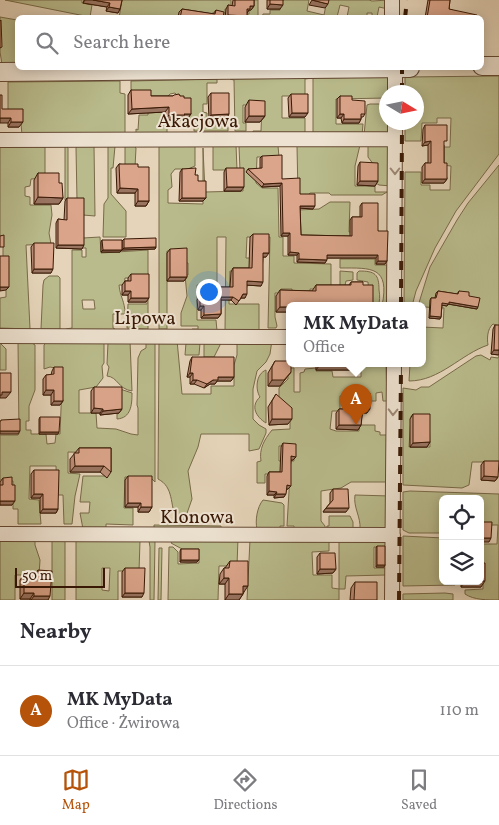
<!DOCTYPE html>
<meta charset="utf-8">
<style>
body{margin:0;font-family:Vollkorn,serif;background:#f2f2f3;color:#2b2b33}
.controls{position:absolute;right:15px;bottom:15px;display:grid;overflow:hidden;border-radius:8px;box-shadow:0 2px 12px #0003}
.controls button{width:45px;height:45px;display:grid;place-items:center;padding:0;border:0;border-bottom:1px solid #e1e1e2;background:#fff;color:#2b2b33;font:25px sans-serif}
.compass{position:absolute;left:379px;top:85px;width:45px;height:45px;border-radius:50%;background:#fff;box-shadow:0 2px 12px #0003;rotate:100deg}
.scale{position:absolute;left:15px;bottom:12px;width:90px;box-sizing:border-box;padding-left:5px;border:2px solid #391905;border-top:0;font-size:14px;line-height:18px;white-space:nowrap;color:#391905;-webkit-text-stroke:4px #eee3d2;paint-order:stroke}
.you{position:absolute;left:208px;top:291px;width:18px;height:18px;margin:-12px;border:4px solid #fff;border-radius:50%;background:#1a73e8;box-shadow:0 0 0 8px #1a73e833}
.badge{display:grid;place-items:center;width:32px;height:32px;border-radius:50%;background:#b45309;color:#fff;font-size:16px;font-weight:700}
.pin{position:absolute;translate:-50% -41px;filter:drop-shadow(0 1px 2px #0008)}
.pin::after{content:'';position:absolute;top:26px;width:18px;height:15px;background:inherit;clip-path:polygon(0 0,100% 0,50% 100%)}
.popup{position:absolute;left:286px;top:302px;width:140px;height:65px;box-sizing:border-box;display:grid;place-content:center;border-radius:8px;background:#fff;filter:drop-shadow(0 1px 4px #0005);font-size:16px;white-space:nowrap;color:#7c7c81}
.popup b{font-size:19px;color:#2b2b33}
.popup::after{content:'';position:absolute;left:50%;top:100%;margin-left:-10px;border:10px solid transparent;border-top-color:#fff}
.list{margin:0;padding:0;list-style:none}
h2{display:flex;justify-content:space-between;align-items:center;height:65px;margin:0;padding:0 20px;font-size:21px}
h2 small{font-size:16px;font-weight:400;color:#7c7c81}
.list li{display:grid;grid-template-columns:32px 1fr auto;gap:15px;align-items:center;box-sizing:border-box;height:90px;padding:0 20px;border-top:1px solid #e1e1e2}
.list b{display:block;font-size:19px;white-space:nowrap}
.list p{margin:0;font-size:16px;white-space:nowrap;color:#7c7c81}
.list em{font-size:16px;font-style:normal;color:#7c7c81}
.icon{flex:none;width:28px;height:28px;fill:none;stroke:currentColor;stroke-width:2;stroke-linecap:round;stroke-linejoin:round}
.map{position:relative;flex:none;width:499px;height:600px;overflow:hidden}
.search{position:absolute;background:#fff;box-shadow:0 2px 12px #0003;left:15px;right:15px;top:15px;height:55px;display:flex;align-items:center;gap:12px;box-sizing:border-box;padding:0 18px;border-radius:8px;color:#7c7c81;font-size:19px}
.sheet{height:155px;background:#fff}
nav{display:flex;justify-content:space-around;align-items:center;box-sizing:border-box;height:70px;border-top:1px solid #e1e1e2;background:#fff;font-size:14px;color:#7c7c81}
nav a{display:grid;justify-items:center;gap:2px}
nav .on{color:#b45309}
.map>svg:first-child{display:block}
.green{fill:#b9bb8c;stroke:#796a48;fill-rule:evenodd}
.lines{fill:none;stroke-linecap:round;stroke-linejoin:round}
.minor-casing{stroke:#644832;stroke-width:16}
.tertiary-casing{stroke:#644832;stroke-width:20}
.minor{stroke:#eee3d2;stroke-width:14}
.tertiary{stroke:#eee3d2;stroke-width:18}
.rail{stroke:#391905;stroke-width:4;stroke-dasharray:9 9;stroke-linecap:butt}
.wall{fill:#bc8e78;stroke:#391905}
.shaded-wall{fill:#997461;stroke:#391905}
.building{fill:#dba58b;stroke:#391905}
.oneway{stroke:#9d8876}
.labels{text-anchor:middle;stroke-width:4;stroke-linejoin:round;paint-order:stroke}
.street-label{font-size:19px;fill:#391905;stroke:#eee3d2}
</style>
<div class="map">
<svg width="499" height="600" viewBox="0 0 499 600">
<rect width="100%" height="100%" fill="#e5d4b9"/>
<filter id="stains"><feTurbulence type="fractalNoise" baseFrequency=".004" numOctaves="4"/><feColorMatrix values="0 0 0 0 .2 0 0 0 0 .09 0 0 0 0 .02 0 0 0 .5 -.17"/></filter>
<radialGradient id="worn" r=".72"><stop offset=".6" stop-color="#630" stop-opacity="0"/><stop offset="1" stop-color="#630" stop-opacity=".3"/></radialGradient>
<path class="green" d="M5 0H82V3L92 5 90 17Z
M122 0H231V9H225V17H222V15L212 13 211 17 184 10H181L177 17 119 18Z
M249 0H258V17L247 18V14H249Z
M281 0H309L307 11 324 15 327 0H369L372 1 389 0 388 9 379 7 377 17H372V13H367V17H347L349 7 340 5 337 17 262 18 263 14H270V10H280Z
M0 17 17 20V63L2 64 0 52Z
M499 76V154L456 211 435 248 416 291 412 306H404L405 172H421V185H430V190H450L451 166 442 165V147H450L451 118H437V123H422L421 141H405V123L416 122V92H405V77Z
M391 77 392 92H386V98L336 99V124H363L362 135 313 133V78L305 79V96H282V118H305V133H253V131H261L262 105H243V123H246V131H235L234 80 230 79Z
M217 79V83H207V104H203V112L207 113V120H228V131H194V119H188V99H181L175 93 170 94 164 100V121H167V135L136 133V129L138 130 139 115H148L147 94H131V81Z
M120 81V93L125 94V134L22 135 20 113H8V82Z
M370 104H386V122L392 123 391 133 364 135 367 105Z
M0 143 45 147V178L31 179 30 186 25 187V196L30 197V205H51L52 215 49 233 51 244 26 245 30 329 0 328V298L6 297V268L3 260V238L0 237Z
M388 144 391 186 379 185 376 183 374 165 368 157V145Z
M65 145 68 148V200H65Z
M78 145 94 146 95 216 83 215 77 200 76 148Z
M213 145H236L237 170H213Z
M360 145 355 166V186H375V192H387L382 195H331L329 193H310L308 195H298L297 146Z
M108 146H115L113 168H111V194L126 211V237H103L104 204 108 198Z
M125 146H134L136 148 135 167H125Z
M159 146H195V166L188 169H175L171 174 172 187 168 190V203L203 204V148L205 192 243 191V171L240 170 239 146H278L279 157H257L256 183 262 188H278L279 237H283V256H294V263L331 264V289H310L309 306 292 294V289H281L280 293H275V317L277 326 276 328H268L270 237H247L246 258H255L260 271H230L229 304H259V331H225L226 237H217V288H210V284L197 285V320H216L217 331 192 333V329H198V326H181V313L187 296 185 275H188V263H185V251H167V329H159Z
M499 165V326L493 324C487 329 487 339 488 345 461 354 440 381 409 381L410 364H422V327L443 328 444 308 424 307 422 314V306H418L430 267 457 220 468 203Z
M330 202H350L349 232 382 233 383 239 299 238 298 210 319 209Z
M100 237 101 253 148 250V329L127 328 128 304H147V278H125L124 285H119C120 297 125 301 125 314H113V328L115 329V331L66 330V329L72 328V250H82V257H86V248H82L83 238ZM82 300H94L95 309H83Z
M340 259H375V265H387V306H382C390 266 372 268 340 268Z
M340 271 353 272V280L346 281 340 306Z
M359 271C375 271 379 274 379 290 380 296 380 301 378 306H370L368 282 357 280V273Z
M49 276H58L60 278V329H41L43 285 44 280Z
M46 339 104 340V363L102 366 103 378 96 387 79 390V413H96L97 428 116 429 131 434 138 435V408L137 405 138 358 141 351 146 348V340H177L182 394H211V386H234V365L237 355V344L230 343V340H272L270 354 266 362 257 371 253 389V419L259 425 266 429V433L259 449 249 451V434H201L198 447 188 471 192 499 185 519 182 520 176 519C170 505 174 487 158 479L159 343H155V482L151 478 125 477 124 508H133V525L106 524V531H85L83 529 80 513H89L90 502H80L83 476H108V453L68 452V473L80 474 75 496 72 524H64L63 495H57L56 466H30L29 499 39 500 41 524H18V509H13V481L0 480V435H18L19 434 18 343H32L35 345V390L29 406V421H26V430H31V434H46L47 444 55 443 56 434H60L62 384 60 383V369L50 367 44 369V345L46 343Z
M130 341 132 391C118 389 118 377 107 376L109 367 107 364 108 343Z
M0 343 6 349V370H0Z
M186 343H200L199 355H185Z
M204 343H221L214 357H204Z
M481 355 490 360 491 357 498 358 499 356V462H472L469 485 462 488 403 485V388L416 390 421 387H429L476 356ZM411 416H429L430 447H409Z
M361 364H386L387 401H383L382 392 376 393V401H368L367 396H340V411H332L330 429 336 431H359V425H375V431L380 432V435H387V482H351L341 488 321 491V521L325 526V531H294V526H287L290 474H265V483H257V462L261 461C259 449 264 440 272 430L290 429V414L279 403V388L288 379V368H294V392H300V373L304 372 305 369 316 368V371H332L333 377H361ZM279 446H294V461H279Z
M266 370V423C256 417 250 406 260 397 255 389 256 374 266 370Z
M120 389 132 393C132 405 131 418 117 419V414L119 413Z
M410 491 499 494V600C487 600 474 600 465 594V590L483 589V568H480V544H497L498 525H480V499H443V533H409L403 530V492Z
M355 495 390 496 387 529H360C361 517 353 507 355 495Z
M263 500 282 503 284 505V526H280V531L257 529C255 521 257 507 263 500Z
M329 516H350L353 522V529L326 531 327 526H329Z
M154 525 221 526V531H154Z
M403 536 443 538V581H455V585L403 586Z
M0 538H35V545L40 560 39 575H15V600H0Z
M76 538 140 541 139 571H118V600H76ZM102 568H110L109 591 102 590Z
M174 538H238L237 566H219L218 600H168L169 547H173L178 552V564L199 563V549H182L171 543Z
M339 538 387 540 386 575 346 576 345 589H339V600H247L250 540 329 541V551L312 552 313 575H332V588L339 589ZM374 547 386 548 385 568H374Z
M52 540 65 541V600H52Z
M149 541H155L154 600H150V547Z
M159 548H162L161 600H158Z
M445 593 453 594V600H403V594Z"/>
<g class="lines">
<defs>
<path id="minor" d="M392 18V0
M395 68V92
M0 140 395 139
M394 306 395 122
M0 336 290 337
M0 534 393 535
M392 600 394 364"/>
<path id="tertiary" d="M482 66H499
M0 72 410 68"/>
</defs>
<use href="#minor" class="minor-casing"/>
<use href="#tertiary" class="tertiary-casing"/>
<use href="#minor" class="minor"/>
<use href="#tertiary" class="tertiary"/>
<path class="rail" d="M405 18 407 0
M402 92V68
M401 306 402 122
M399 600 401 364"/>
</g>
<path class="wall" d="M84 0H122L120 9 118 13 106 11 107 7 83 3Z
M233 0H254V6L251 10H249L247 13 246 18H225L226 9 228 5 232 6Z
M267 0H283L280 9H267Z
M428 0H450L449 9 476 18H425Z
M182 9 213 14 216 10 223 18H178L179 12Z
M131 90 151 96H180L184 98 191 114 187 119H182L181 120H165V112L128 114V95Z
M211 93 227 118H209L208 97Z
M291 94 305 117H289L288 98Z
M340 96 352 100 365 114 363 117H361V119L359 123H342L341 118H337V99Z
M249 100 265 116 260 122H245V107Z
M2 109 19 127H8V123Z
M425 125 444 145V163L447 179 444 183H422V167L425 163H428V145L422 146 423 129Z
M262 156 282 179 300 194 313 209 300 208 301 235 350 236V220L352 217H360V206L362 203 378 231 387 261 385 264H376V258H327L325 263 297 262V255H288V236H281L280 186 262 187 246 172 248 169H260V158Z
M360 162 378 181 375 186 357 185 358 166Z
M119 164 138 167 149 201 146 206H135V193H117L116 168Z
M226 168 241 191H224V172Z
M182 169 195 175 206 198 203 201H179L180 172Z
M38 173 59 183 63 198 59 204H34V180Z
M67 198 82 249 56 248V223L58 219 64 220 65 201Z
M253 234 266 257H263L261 286 247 285 245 298H241L236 305 231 300H221V314L218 318H201V310H198L197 300 200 296H201V291L204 287H230L231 272 233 268H249L250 237Z
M124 239 156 247 155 249 122 250V241Z
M102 240 120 252H101V242Z
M34 243 51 273H32L31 247Z
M170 249 187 277 184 281H167V253Z
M131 274 146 302H128V295H122V285L125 281H128V278Z
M351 282H363L290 306V312H276V296L280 290 312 291 316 285H349Z
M438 291 457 294 459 291 469 296 477 309 448 304 447 306 442 305 441 317 440 319 429 318 430 300 431 298H435L436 293Z
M495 325 499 355 491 354 493 329Z
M192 357 234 377 231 381H217L215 384H210L204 388 194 384H190V377H187L190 361Z
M275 361 291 372 280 386H268V373Z
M316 364H359V366L356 370H316Z
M54 367 63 401 60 405H51V395H43V379L46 375H51L52 371Z
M94 387 122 409 119 413 100 415V413H91V391Z
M348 393 367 413H362L361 425 358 430 336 429V413L339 409H343V405L345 402V397Z
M276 394 288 424 269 425 268 407Z
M413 414 430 442 427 447H410V419Z
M40 417 58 434H39V419Z
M283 443 293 460H291L288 489H287L284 497 274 498V495H267V476L269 472H280L281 447Z
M79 448H111V472L107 478 100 472H70V459Z
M484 461 498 477 495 481 481 480V465Z
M34 470 58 509 56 513H40V498H31V474Z
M128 476 152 507 149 512H138V507H125V480Z
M3 478 12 505H0V482Z
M333 489 346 512H323L330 503V493Z
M377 546 385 565 384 567H376V548Z
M181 549 197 562H180V551Z
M320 553 336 569 333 573 317 574V557Z
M230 561 244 592 243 594 239 600H225V584H219L220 574 224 568H225Z
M125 568 142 597H122V572Z
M38 570 48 600H30V599H20V580L24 574H35Z
M461 581H480L481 587H461Z
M355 582 377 600H350L351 588Z"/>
<path class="shaded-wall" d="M85 0H93L110 3 107 7 83 3Z
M312 0 328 4 325 8 309 5Z
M270 4 283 5 280 9H267Z
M250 6H254L251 10H249L247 13H244Z
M109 7 120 9 118 13 106 11Z
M228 15 247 16 246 18H227Z
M169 107 165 112 128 114 132 109Z
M292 113H308L305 117H289Z
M184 114H191L187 119H182L181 120H165L169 115Z
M229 114 227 118H209L211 115Z
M340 114H344L341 118H337Z
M249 116H265L260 122H245Z
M0 118H11L8 123H0Z
M344 119H361L359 123H342Z
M11 122H23L19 127H8Z
M431 141 428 145 422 146 425 142Z
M425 179H447L444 183H422Z
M360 181H378L375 186 357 185Z
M282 183 280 186 262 187 264 184Z
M227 187H244L241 191H224Z
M120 188 138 189 135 193H117Z
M38 197 63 198 59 204H34Z
M182 198H206L203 201H179Z
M138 201H149L146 206H135Z
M300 206H315L313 209 298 208Z
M283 233H290L288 236H281Z
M58 245H84L82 249 56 248Z
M156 247 155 249 122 250 124 248Z
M103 250H122L120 252H101Z
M290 252 299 253 297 255H288Z
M263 253H269L266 257H261Z
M327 255H378L376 258H325Z
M299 259 327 260 325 263 297 262Z
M378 261H387L385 264H376Z
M34 269H53L51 273H32Z
M170 277H187L184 281H167Z
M247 281 263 282 261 286 245 285Z
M0 287H9L6 290 0 291Z
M125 291H131L128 295H122Z
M243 294H247L245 298H241Z
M221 297H233L231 300H218Z
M131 298H149L146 302H128Z
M449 302 478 307 477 309 448 304 447 306 441 305 442 303Z
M361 304H373L372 306H359Z
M200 306H204L201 310H198Z
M280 307H290V312H276Z
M221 314 218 318H201L204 315Z
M430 316 441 317 440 319 429 318Z
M494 350H499V355L491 354Z
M319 366H359L356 370H316Z
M291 372 280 386H268L272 380Z
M190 373H193L190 377H187Z
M218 377H234L231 381H217L215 384H210L204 388 207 384Z
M193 380H197L194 384H190Z
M46 390H54L51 395H43Z
M2 392H11L6 398H0V395Z
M54 401H63L60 405H51Z
M94 408 103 409 100 413H91Z
M122 409 119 413 100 415 103 411Z
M363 409H370L367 413H360Z
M272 419H292L288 424 269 425Z
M339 425H361L358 430 336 429Z
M0 431H20L18 434H0Z
M40 432H59L58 434H39Z
M430 442 427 447H410L413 443Z
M291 456 296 457 293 460H289Z
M75 466H104L100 472H70Z
M484 476 498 477 495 481 481 480Z
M287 485 291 486 288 489H284Z
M269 491 277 492 274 495H267Z
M34 494H43L40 498H31Z
M276 494H286L284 497 274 498Z
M0 501H15L12 505H0Z
M128 503H141L138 507H125Z
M141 507H152L149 512H138Z
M326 508H349L346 512H323Z
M43 509H58L56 513H40Z
M480 538H491L489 542H480Z
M181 560H199L197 562H180Z
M377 565H385L384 567H376Z
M320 569H336L333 573 317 574Z
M224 578H229L225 584H219Z
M465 581H485L481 587H461Z
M243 586H248L244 592H239Z
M24 593H34L30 599H20Z
M125 593H144L142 597H122Z
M229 594H243L239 600H225Z
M34 596H50L48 600H31Z"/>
<path class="building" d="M93 0H122L120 9 109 7 110 3Z
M235 0H254V6H250V9H247V16L228 15V5L235 6Z
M270 0H283V5L270 4Z
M312 0H329L328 4Z
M430 0H450L449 9 477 15 476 18H427Z
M182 9 215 14 216 10 224 12 223 18H180Z
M1 20 2 47 0 48V21Z
M131 90H151V96H173L174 95 179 94 180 96H184V98H191V114H184L185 115H169V107L132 109Z
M211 93H229V114L211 115Z
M291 94H308V113H292Z
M0 95H2V109H23V122H11V118H0Z
M340 96H352V100L365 101V114H361V119H344V114H340Z
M249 100 265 101V116H249Z
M425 125H447V141H444V163H447V179H425V163H431V141L425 142Z
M282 155V179L300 178V194H315V206H300L301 235 352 236V217H362V203H378V231H388L387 261H378V255H327V260L299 259V253L290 252V233H283L282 183 264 184 248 169 262 168V156Z
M360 162 378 163V181H360Z
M119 164H138V167H149V201H138V189L120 188Z
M196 168 195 175H198V181H206V198H182V169Z
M226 168H244V187H227Z
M38 173H59V183H62L63 198 38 197Z
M67 198H84V245H58V219L67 220Z
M253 234H269V253H263V282L247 281V294H243L239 301 233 297H221V314L204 315V306H200V296H204V287H233V268H252Z
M4 235V247H0V236Z
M156 238V247L124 248V239Z
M102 240H122V250H103Z
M34 243H54L53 269H34Z
M187 248V277H170V249Z
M0 256H9V287H0Z
M131 274H149V298H131V291H125V281H131Z
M351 282H363V285H373V304H361V306L280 307V290L316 291V285H351Z
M438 291 458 294 459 291 469 292V296L480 298 478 307 449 302V304L442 303 441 317 430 316 431 298H436Z
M495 325H499V350H494Z
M192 357H234V377H218V380H213L207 384 197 380H193V373H190Z
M275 361H290V364H291V372L284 380H272V367Z
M319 364H359V366H319Z
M54 367H63V401H54V390H46V375L54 374Z
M0 373H11V392H2V395H0Z
M94 387H122V409L103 411V409L94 408Z
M348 393H370V409H363L361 425H339V409H346V401H348Z
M276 394 292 408V419H272V401Z
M413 414H430V442L413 443Z
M40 417H60L59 432H40Z
M20 419V431H0V421H1V420Z
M283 443 296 444V457L291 456V486L287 485 286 494H276L277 492 269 491V472H282Z
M79 448H111V472L104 466H75L74 453H79Z
M484 461H499L498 477 484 476Z
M34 470H59L58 509H43V494H34Z
M128 476H152V507H141V503H128Z
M12 477V485H15V501H0V485H3V478Z
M333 489H348L349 508H326L333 500Z
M480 522H492L491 538H480Z
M377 546H385V565H377Z
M181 549H199V560H181Z
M320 553H335L336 569H320Z
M230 561H248V586H243V594H229V578H224V568H229Z
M480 563H485V581H480Z
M125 568H145L144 593H125Z
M38 570 52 571 50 596H34V593H24V574H38Z
M355 582H377V600H354Z"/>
<defs><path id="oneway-chevron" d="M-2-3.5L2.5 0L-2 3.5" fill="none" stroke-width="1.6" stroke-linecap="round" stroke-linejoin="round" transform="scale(1.25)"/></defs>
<g class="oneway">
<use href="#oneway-chevron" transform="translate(395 171) rotate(90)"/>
<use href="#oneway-chevron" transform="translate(393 412) rotate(91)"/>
</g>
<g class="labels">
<g class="street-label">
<text x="198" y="127">Akacjowa</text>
<text x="145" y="324">Lipowa</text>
<text x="197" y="523">Klonowa</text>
</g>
</g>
<rect width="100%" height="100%" filter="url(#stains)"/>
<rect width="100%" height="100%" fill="url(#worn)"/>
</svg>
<div class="controls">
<button><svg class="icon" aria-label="locate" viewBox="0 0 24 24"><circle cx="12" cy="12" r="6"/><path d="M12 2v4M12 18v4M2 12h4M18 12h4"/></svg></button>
<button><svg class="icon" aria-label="layers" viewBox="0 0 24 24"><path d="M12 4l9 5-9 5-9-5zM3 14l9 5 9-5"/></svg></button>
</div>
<svg class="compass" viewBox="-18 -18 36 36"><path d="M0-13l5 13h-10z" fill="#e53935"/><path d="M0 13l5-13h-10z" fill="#7c7c81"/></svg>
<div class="scale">50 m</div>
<div class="you"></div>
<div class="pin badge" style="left:356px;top:425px">A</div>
<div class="popup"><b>MK MyData</b>Office</div>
<div class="search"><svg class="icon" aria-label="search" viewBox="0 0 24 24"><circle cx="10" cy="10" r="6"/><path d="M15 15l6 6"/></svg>Search here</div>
</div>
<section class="sheet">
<h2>Nearby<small></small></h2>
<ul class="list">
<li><span class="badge">A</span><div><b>MK MyData</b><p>Office · Żwirowa</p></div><em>110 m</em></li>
</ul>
</section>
<nav>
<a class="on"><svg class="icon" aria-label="map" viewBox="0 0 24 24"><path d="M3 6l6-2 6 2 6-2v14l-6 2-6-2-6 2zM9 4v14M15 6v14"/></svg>Map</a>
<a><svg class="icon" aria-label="directions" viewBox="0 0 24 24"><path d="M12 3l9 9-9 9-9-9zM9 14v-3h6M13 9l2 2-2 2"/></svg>Directions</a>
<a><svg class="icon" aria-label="saved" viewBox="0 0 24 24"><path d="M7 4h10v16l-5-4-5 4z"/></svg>Saved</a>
</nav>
